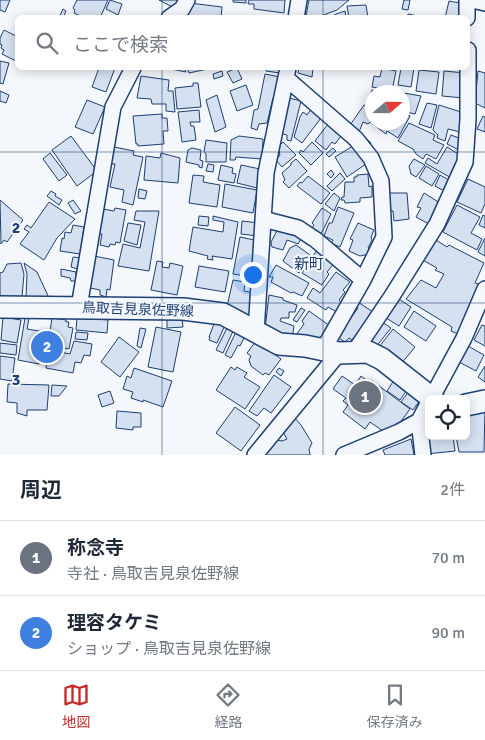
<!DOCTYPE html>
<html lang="ja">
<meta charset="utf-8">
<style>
body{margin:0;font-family:Signika,"Noto Sans JP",sans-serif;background:#f6f6f7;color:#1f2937}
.controls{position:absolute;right:15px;bottom:15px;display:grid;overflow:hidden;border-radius:8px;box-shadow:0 2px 12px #0003}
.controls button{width:45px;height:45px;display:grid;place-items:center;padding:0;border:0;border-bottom:1px solid #e0e1e3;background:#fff;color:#1f2937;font:25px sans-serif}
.compass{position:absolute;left:365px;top:85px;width:45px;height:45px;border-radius:50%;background:#fff;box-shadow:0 2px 12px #0003;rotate:70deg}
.you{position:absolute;left:252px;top:274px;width:18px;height:18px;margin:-12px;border:4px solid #fff;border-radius:50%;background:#1a73e8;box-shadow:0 0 0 8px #1a73e833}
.badge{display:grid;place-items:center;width:32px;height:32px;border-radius:50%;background:#c62828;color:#fff;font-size:16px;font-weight:700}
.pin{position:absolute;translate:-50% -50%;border:2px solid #fff;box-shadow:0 1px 5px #0006}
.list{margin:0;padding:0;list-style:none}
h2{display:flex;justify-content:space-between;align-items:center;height:65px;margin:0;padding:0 20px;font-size:21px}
h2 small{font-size:16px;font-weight:400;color:#747a83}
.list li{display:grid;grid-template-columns:32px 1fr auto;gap:15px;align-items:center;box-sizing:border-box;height:75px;padding:0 20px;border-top:1px solid #e0e1e3}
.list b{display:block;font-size:19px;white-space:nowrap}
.list p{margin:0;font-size:16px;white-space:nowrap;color:#747a83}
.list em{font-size:16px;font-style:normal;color:#747a83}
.icon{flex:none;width:28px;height:28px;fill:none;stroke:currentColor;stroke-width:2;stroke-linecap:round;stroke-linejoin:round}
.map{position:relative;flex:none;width:485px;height:455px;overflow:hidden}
.search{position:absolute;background:#fff;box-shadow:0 2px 12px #0003;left:15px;right:15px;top:15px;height:55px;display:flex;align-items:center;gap:12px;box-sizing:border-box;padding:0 18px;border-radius:8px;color:#747a83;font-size:19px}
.sheet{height:215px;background:#fff}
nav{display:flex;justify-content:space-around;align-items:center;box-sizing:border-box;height:70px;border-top:1px solid #e0e1e3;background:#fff;font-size:14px;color:#747a83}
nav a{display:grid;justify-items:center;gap:2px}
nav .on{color:#c62828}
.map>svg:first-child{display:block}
.building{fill:#d5e0f0;stroke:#1d3f73}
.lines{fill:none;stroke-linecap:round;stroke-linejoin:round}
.street-casing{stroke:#1d3f73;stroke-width:18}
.secondary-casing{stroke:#1d3f73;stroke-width:24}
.street{stroke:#f4f7fb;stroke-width:15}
.secondary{stroke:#f4f7fb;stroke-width:21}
.grid{fill:none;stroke:#1d3f73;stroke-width:1;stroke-opacity:0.55}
.labels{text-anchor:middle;stroke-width:4;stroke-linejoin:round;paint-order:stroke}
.street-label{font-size:14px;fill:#1d3f73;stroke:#f4f7fb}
.neighbourhood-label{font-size:15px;fill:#1d3f73;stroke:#f4f7fb}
.grid-label{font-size:16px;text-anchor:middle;font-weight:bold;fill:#1d3f73;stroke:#f4f7fb;stroke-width:4;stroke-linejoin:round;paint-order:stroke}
</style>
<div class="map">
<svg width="485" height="455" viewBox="0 0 485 455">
<rect width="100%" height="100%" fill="#f4f7fb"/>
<path class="building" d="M0 0H10L5 12 0 10Z
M77 0H108L100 18H85L74 13 75 10 73 8Z
M110 0 122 4 118 15 106 9Z
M159 0H183L178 10Z
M233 0H246V3L233 2Z
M249 0H285L284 13 254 9V4H248Z
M309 0H349L337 10 321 16H306Z
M404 0H410L408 10 402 9Z
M449 1 465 4 463 18H445Z
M190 3 222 7 221 18H188Z
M366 5 368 18H349L347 6Z
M63 9 66 11 63 18H59Z
M345 11 346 18H330L336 14Z
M408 14 428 18H407Z
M4 30 18 37V62L2 54 4 50 1 48 2 45 0 44V38Z
M0 61 9 63 3 84 0 83Z
M99 68H115L106 92 92 87Z
M171 68H184L186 72 171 69Z
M187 68H212L189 73Z
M237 68 242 79 233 83 227 72Z
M267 68H280V73L266 71Z
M299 68H313L312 77 298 73Z
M382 68 396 71 392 91 372 87 374 76 380 77Z
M401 68H414L411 87 398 85Z
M419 70 439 72 436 94 416 91Z
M222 71 223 76 214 79 213 74Z
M444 71 466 73 464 98 442 96Z
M478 71 485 73V108L475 103Z
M265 74 280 77 276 97 273 98 267 123 259 124 257 130 251 128 254 110 258 109Z
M141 76 169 80 168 91H173L175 112 166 111V104H152L151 99 137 98Z
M193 83H198L201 107 177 109 175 88 193 86Z
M246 85 253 105 237 111 230 91Z
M372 90 382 92H372V105L368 103Z
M0 91 9 95 6 103 0 101Z
M398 92 421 96 415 114 402 111V92Z
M217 95 226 127 215 132 206 100Z
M289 98 301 101 291 141 287 140V135L279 133Z
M87 100 105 107 93 134 75 127Z
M427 103 437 105 431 128 419 124Z
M364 105 372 108V122H402V113L410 116 398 138 387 131 386 134 370 122 368 124 363 122 359 132 371 143 367 149 348 128Z
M439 105 464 113V133L448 129 445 141 437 138 438 135 433 130Z
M312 108 321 118 302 143 294 137 300 117 303 112 307 115Z
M199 110 200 122H190L191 126H194L196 140 182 142 178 112Z
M162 114V118H167L168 131H163L164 144 138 146V144H136L133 116Z
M483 116 485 117V132L477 129Z
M409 123 435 135 433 140 444 145 436 159 426 154 423 159 416 154 413 149 398 141Z
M328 124 341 136 335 144 332 142 326 150 315 141Z
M451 135 464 140 463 152 447 144Z
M71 136 97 171 77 186 52 150Z
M239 136 263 139 262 159 236 157 235 160H230L231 140Z
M206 140 227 143 226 162H206V154L204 152Z
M283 142 296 155 282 167 276 160 280 155 278 147Z
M312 142 323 153 311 165 299 153 301 150 303 152Z
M353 146 366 164 347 177 335 157Z
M114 147 134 151 133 155 143 157 133 205 122 202 124 190 110 187 115 164H111Z
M447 147 463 157 453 179 425 163 428 158 437 164Z
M192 148 201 150 200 160 203 161 202 168 199 167V165L186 162 188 150Z
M333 148 336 151 329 157 326 154Z
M50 153 67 175 59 181 43 159Z
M161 153 180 158 178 183 144 180 146 156 160 158Z
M296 159 307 171 289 188 283 182 285 180 282 173 291 165V163Z
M414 159 425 165 416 177 411 174 409 166Z
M208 164 214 165 213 172 206 171Z
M221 165 233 168 232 173 236 174 234 183 218 180Z
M241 165 260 169 257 188 237 183Z
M426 166 439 174 432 186 419 178Z
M331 170 334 174 331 178 327 174Z
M340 173 345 179 332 191 327 186Z
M368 174 369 187 372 186V197L360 198V202L345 203 344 200H341L342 197H344L345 182H354V177H357V175Z
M193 175 204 176 203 182 220 185 217 207 189 203Z
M440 175 454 183 448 193 435 186Z
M308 176 330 193 321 204 297 186 300 182 302 183Z
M468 179 485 187V204L481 213 457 202Z
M225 184 257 190 253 213 222 207Z
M139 189 147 191 145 199 138 198Z
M51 191 56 194 55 196 62 200 59 205 47 196Z
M334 193 340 198 334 211 325 204Z
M389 193H407L409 219 394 221 393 211 388 210Z
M424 193 440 203 429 224 416 217 421 208 417 207Z
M0 200 23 220 7 242 4 240 1 244Z
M73 200 81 211 75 214 68 203Z
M49 202 75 219 57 238 44 260 20 244 29 232 24 229 27 225 31 228Z
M457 205 480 217 471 233 482 239 477 250 443 232Z
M338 207 354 213 340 247 331 243 333 240 324 236 329 223H332Z
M115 208 126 210 120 243 116 242 115 245 110 244 109 247 100 245 102 234H98L103 209 114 211Z
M322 208 331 214 321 234 312 228 314 225 312 223Z
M136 211H159L149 271 118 266 123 244 140 248 145 222 134 220Z
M483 215 485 216V228L479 225Z
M199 216 209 217 208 226 198 225Z
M213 216 238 222 232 259 212 256 213 260 207 259 208 256 189 251 193 227 223 232 224 222 213 220Z
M242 221 259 223 258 236 241 234Z
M128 223 141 225 137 245 124 241Z
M358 223 374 230 371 237 372 240 368 248 370 250 369 254 360 256 349 251 353 240 350 239Z
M73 225 84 227 80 254 60 251 62 238 64 239 65 232 71 233Z
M279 227 303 236 298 244 287 240 283 250 272 247 271 242Z
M240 237 259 241 252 277 233 274Z
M433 238 447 247 449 245 484 263 475 283 484 286 463 336 451 331 452 327 406 299 421 280 436 288 444 274 435 270 437 268 421 259Z
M485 238V256L478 252Z
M296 245 310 255 299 273 283 261 290 248Z
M317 250 335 262 327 272 329 274 322 285 302 273Z
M94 256 114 260 110 290 107 289 106 297 100 295V290L90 288Z
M73 257 82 258 81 270 71 267Z
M157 261 163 262 162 267 169 268 170 263 183 266 177 295 151 290Z
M21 263 24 274 22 297H0V273L3 272 7 264Z
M24 263 37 272 49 298 26 297 27 274Z
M276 265 309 283 302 296 293 292 291 293 271 282 273 277H269Z
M199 266 229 271 225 292 195 287Z
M61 269 76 272V281H71L70 278 61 276Z
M336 272 350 282 343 290 345 292 339 300 343 304 337 312 328 307 326 310 307 298 313 288 320 293Z
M233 280 245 282 244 291 255 293 253 316 226 311Z
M269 295 283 298V300L297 305 295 312H289V318H281L280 321 294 326 292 339 265 329Z
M399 299 411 307 399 326 386 318Z
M358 302 373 312 352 340 349 338 345 342 337 337 358 308 355 306Z
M301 308 305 310 297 322 293 320Z
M309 311 330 326 320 343 296 335 304 324 302 321Z
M414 311 436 326 426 341 404 327Z
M3 317 21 320 17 343 1 340Z
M77 317 108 320 107 333 76 330Z
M182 317 183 327 167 328V318Z
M25 318H29L27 329 45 332 42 351H45L44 361H40L39 364 18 360Z
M52 318 66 320V322H69L68 327 73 328 69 349 48 345Z
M215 321 225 325 217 343 209 340 210 337H209Z
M382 322 391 328 375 348 367 341Z
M482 325 485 326V346L474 340Z
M156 327 181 332 173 372 148 367Z
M140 328 146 329 141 348 137 346Z
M227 328 233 331 223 353 216 350Z
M393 329 415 347 401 364 379 347Z
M76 332 88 333 87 340 75 339Z
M236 332 245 336 240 346 238 345 231 358 225 355Z
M119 337 139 352 120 377 101 362Z
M74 341 92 344 90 356 84 355 81 363 75 362 73 373 46 368 49 350 70 354Z
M256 341 281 359 269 375 265 373 263 375 251 366 249 360 251 356 247 353Z
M0 343 17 345 16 355 0 353Z
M468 346 484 355 476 371 459 362Z
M0 356 15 358 12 381 0 379Z
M485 366V382L478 377Z
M231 367 235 370 237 367 247 373 244 377 260 387 245 409 216 390Z
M134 368 172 381 163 407 143 400V402L131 398 133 392 123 389 127 376 131 378Z
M279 368 284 371 281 376 276 372Z
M274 375 291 387 271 413 264 408 257 416 249 411Z
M342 376 355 385 361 376 369 382 371 380 410 409 390 436 370 422 365 429 343 412 348 405 343 401 346 398 333 389Z
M396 377 409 387 400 400 387 391Z
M8 384 49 385 47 410H27V416L17 413V403L7 402Z
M52 385 67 386 59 396H51Z
M412 387 423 396 413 410 401 402Z
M110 391 114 403 102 407 98 395Z
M235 407 260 425 241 451 216 433Z
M485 408 484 452H459L456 436H466V411Z
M117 411 141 413V427H133V430L116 428Z
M293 416 301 425 312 443 309 449 310 455H258L261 451H268L273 439 282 441 287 439 282 430Z
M429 420V436H453L455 451 426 454 424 421Z
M411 439 414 455H385L383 450Z"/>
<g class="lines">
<defs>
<path id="street" d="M467 0V18
M473 0 485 3
M169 18 182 9 187 0
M296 18 299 0
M286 78 356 139 371 158 381 181 384 237 363 280 323 350
M263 219 298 228 316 240 363 280
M79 307 113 107 133 68
M256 332 266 173 288 68
M355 351 392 296 437 224 465 162 468 119V50
M431 399 464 338 485 289
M255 455 339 353
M344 455 399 432 419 421
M423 455 419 421 429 402"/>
<path id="secondary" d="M0 307 183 309 223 314 279 344 305 346 339 353 368 352 382 359 433 399
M466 405 485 401"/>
</defs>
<use href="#street" class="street-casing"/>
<use href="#secondary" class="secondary-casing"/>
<use href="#street" class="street"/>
<use href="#secondary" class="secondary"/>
</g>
<path class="grid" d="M162 0V18M323 0V18M162 68V455M323 68V455M0 152H485M0 303H485"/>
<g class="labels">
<g class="street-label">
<text transform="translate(138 309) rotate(2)" y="5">鳥取吉見泉佐野線</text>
</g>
<g class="neighbourhood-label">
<text x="309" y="269">新町</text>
</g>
</g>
<g class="grid-label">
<text x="16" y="233">2</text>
<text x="16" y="385">3</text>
</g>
</svg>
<div class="controls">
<button><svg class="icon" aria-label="locate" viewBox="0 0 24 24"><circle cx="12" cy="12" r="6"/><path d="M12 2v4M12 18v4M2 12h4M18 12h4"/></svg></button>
</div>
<svg class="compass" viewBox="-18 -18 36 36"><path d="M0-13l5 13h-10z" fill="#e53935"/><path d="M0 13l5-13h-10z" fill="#747a83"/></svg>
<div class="you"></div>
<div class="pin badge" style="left:365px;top:397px;background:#6b7280">1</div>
<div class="pin badge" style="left:47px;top:347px;background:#3f7fe0">2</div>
<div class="search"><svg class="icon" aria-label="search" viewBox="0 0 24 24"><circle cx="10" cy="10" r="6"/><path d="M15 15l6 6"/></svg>ここで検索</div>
</div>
<section class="sheet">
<h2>周辺<small>2件</small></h2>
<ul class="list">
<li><span class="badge" style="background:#6b7280">1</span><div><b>称念寺</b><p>寺社 · 鳥取吉見泉佐野線</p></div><em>70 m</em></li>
<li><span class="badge" style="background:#3f7fe0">2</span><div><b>理容タケミ</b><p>ショップ · 鳥取吉見泉佐野線</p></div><em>90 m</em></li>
</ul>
</section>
<nav>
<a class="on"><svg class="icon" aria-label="map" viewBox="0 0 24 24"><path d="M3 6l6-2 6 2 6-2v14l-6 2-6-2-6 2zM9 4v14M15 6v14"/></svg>地図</a>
<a><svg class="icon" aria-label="directions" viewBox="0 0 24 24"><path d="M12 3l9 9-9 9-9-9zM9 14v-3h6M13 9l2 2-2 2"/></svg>経路</a>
<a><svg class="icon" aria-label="saved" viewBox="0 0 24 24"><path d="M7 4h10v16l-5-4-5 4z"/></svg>保存済み</a>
</nav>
